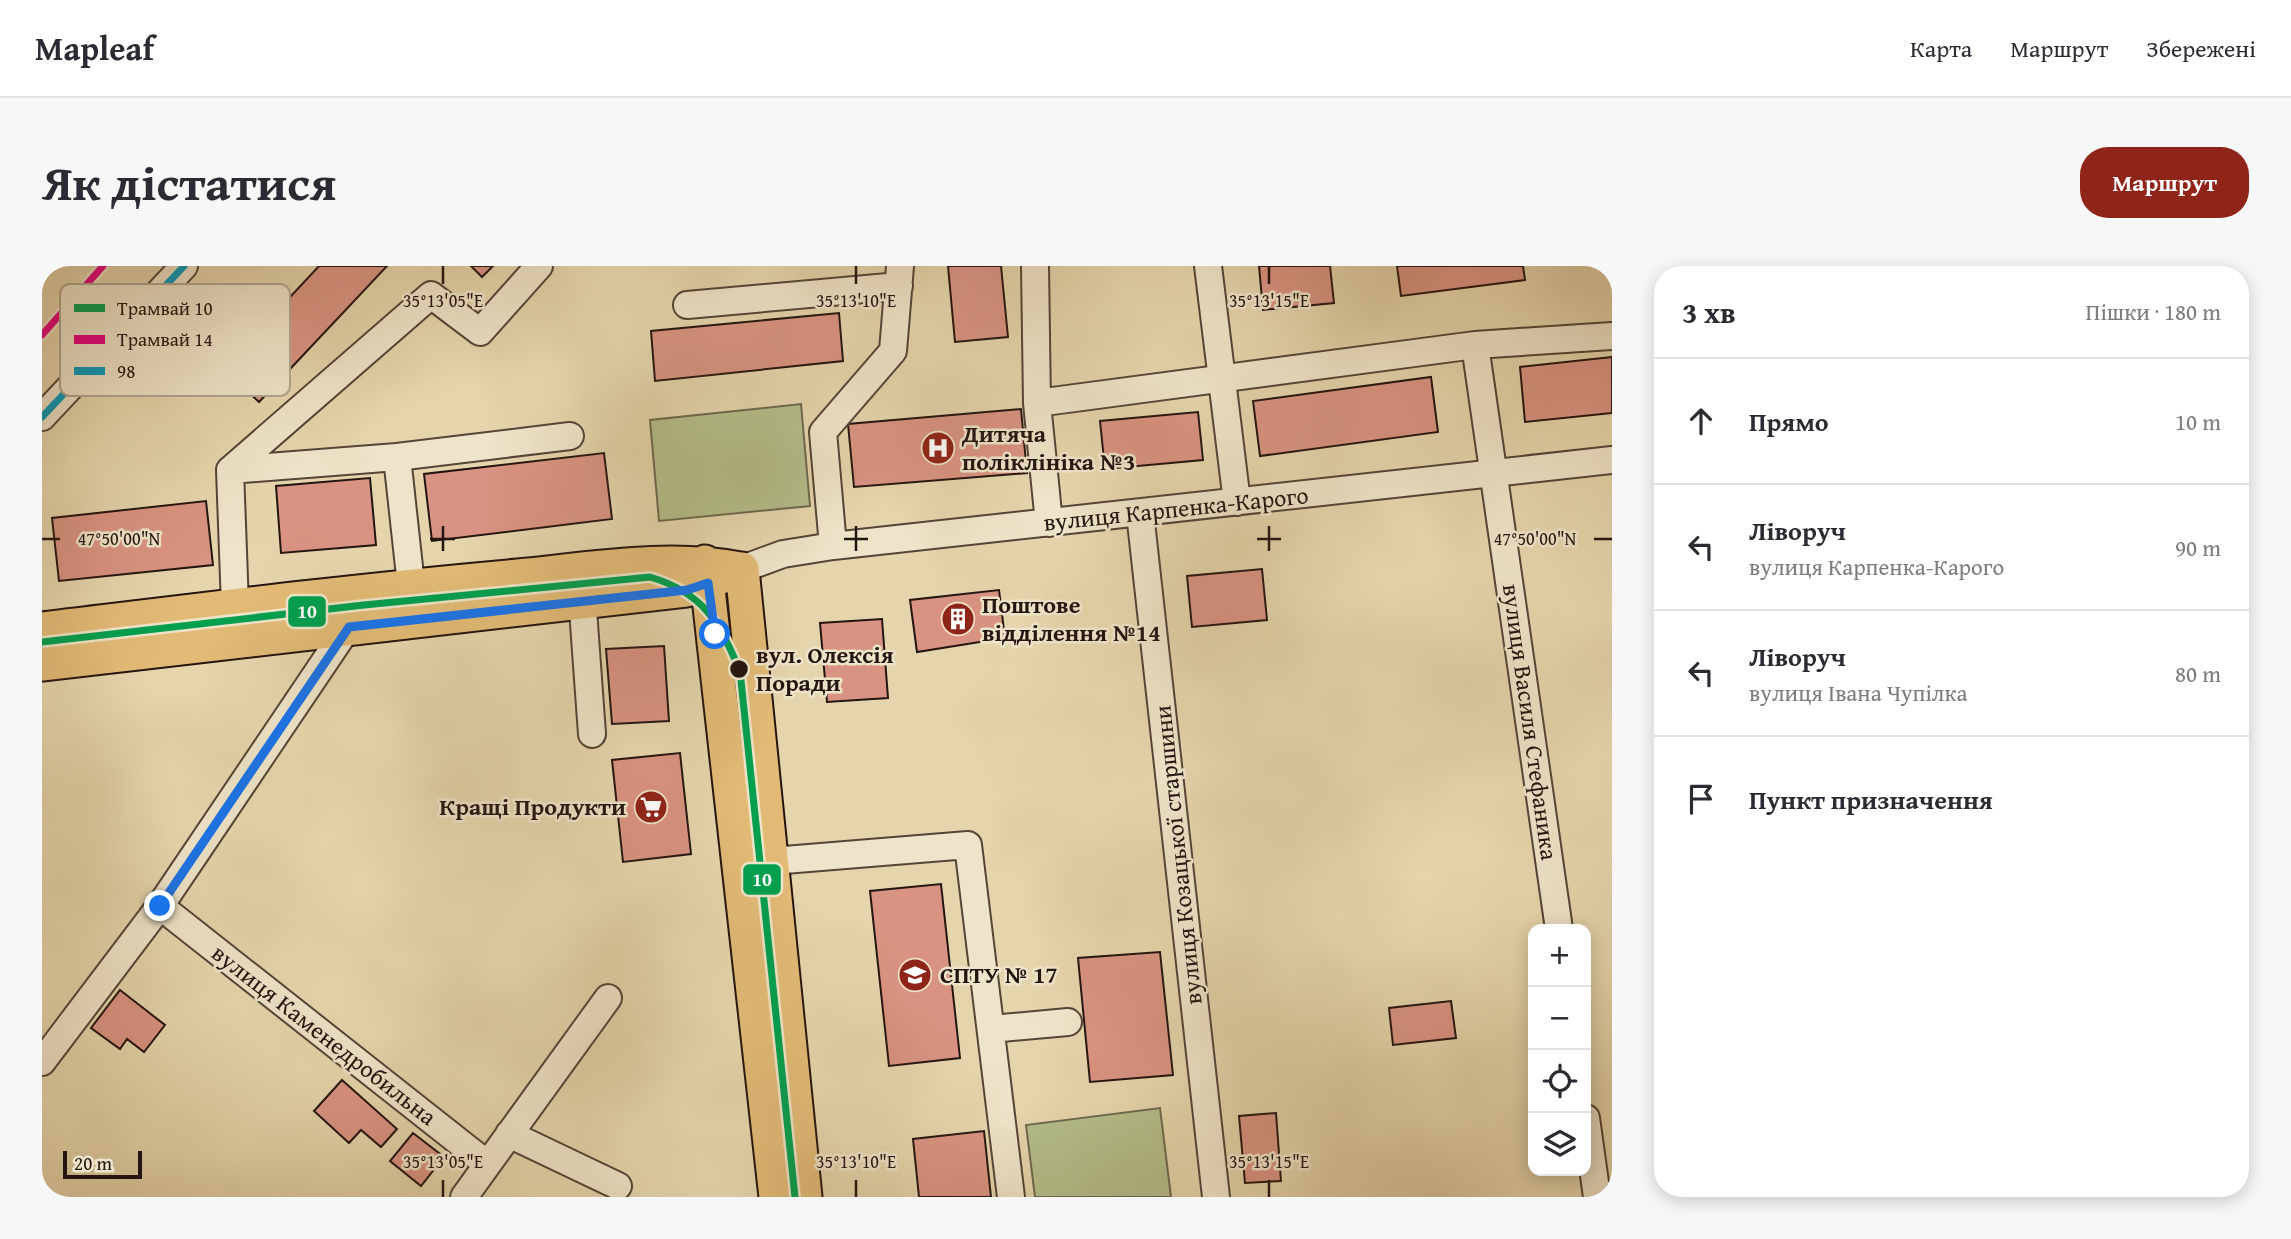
<!DOCTYPE html>
<html lang="uk">
<meta charset="utf-8">
<style>
body{margin:0;font-family:"Gentium Book Plus",serif;background:#f7f7f7;color:#2b2b33}
.controls{position:absolute;right:21px;bottom:21px;display:grid;overflow:hidden;border-radius:14px;box-shadow:0 4px 18px #0003}
.controls button{width:63px;height:63px;display:grid;place-items:center;padding:0;border:0;border-bottom:2px solid #e1e1e2;background:#fff;color:#2b2b33;font:35px sans-serif}
.scale{position:absolute;left:21px;bottom:18px;width:79px;box-sizing:border-box;padding-left:7px;border:4px solid #241510;border-top:0;font-size:19px;line-height:24px;white-space:nowrap;color:#241510;-webkit-text-stroke:5px #eee4c9;paint-order:stroke}
.stop{position:absolute;width:21px;height:21px;margin:-16px;border:5px solid #1a73e8;border-radius:50%;background:#fff}
.stop.end{background:#1a73e8;border-color:#fff;box-shadow:0 2px 7px #0008}
.list{margin:0;padding:0;list-style:none}
h2{display:flex;justify-content:space-between;align-items:center;height:91px;margin:0;padding:0 28px;font-size:30px}
h2 small{font-size:23px;font-weight:400;color:#7c7c81}
.list li{display:grid;grid-template-columns:46px 1fr auto;gap:21px;align-items:center;box-sizing:border-box;height:126px;padding:0 28px;border-top:2px solid #e1e1e2}
.list b{display:block;font-size:26px;white-space:nowrap}
.list p{margin:0;font-size:23px;white-space:nowrap;color:#7c7c81}
.list em{font-size:23px;font-style:normal;color:#7c7c81}
.icon{flex:none;width:38px;height:38px;fill:none;stroke:currentColor;stroke-width:2;stroke-linecap:round;stroke-linejoin:round}
.map{position:relative;flex:none;width:1570px;height:931px;overflow:hidden;border-radius:28px}
header{display:flex;align-items:center;gap:42px;box-sizing:border-box;height:98px;padding:0 35px;background:#fff;border-bottom:2px solid #e1e1e2}
header strong{font-size:33px}
nav{display:flex;gap:38px;margin-inline-start:auto;font-size:24px}
.intro{display:flex;align-items:center;justify-content:space-between;box-sizing:border-box;height:168px;padding:0 42px}
h1{margin:0;font-size:49px}
.button{padding:18px 32px;border-radius:28px;background:#8f2418;color:#fff;font-size:24px;font-weight:700}
main{display:flex;gap:42px;padding:0 42px}
aside{flex:1;background:#fff;border-radius:28px;box-shadow:0 4px 18px #0003}
.map>svg:first-child{display:block}
.green{fill:#b3bd8a;stroke:#6c694d;stroke-width:2}
.building{fill:#d99382;stroke:#241510;stroke-width:2}
.lines{fill:none;stroke-linecap:round;stroke-linejoin:round}
.minor-casing{stroke:#544537;stroke-width:30}
.major-casing{stroke:#241510;stroke-width:37}
.minor{stroke:#eee4c9;stroke-width:26}
.major{stroke:#e2ba76;stroke-width:33}
.bus-1-casing{stroke:#eee4c9;stroke-width:12}
.bus-1{stroke:#049abb;stroke-width:7}
.tram-1-casing{stroke:#eee4c9;stroke-width:12}
.tram-2-casing{stroke:#eee4c9;stroke-width:12}
.tram-1{stroke:#029f4e;stroke-width:7}
.tram-2{stroke:#e5007d;stroke-width:7}
.route{stroke:#1a73e8;stroke-width:9}
.ticks{fill:none;stroke:#241510;stroke-width:2.5}
.stop-dot{fill:#241510;stroke:#eee4c9;stroke-width:2.5}
.labels{text-anchor:middle;stroke-width:5;stroke-linejoin:round;paint-order:stroke}
.poi-label{font-size:24px;font-weight:bold;fill:#241510;stroke:#eee4c9;text-anchor:start}
.street-label{font-size:24px;fill:#241510;stroke:#eee4c9}
.stop-label{font-size:24px;font-weight:bold;fill:#241510;stroke:#eee4c9;text-anchor:start}
.key{fill:#eee4c9;stroke:#b1a692;stroke-width:2}
.key-label{font-size:19px;fill:#241510}
.ticks-label{font-size:18px;text-anchor:middle;fill:#241510;stroke:#eee4c9;stroke-width:5;stroke-linejoin:round;paint-order:stroke}
.line-badge{stroke:#eee4c9;stroke-width:2.5}
.badge-label{font-size:19px;text-anchor:middle;font-weight:bold;fill:#fff}
</style>
<header>
<strong>Mapleaf</strong>
<nav><a>Карта</a><a>Маршрут</a><a>Збережені</a></nav>
</header>
<div class="intro"><h1>Як дістатися</h1><a class="button">Маршрут</a></div>
<main>
<div class="map">
<svg width="1570" height="931" viewBox="0 0 1570 931">
<rect width="100%" height="100%" fill="#e5d5ac"/>
<filter id="stains"><feTurbulence type="fractalNoise" baseFrequency=".00286" numOctaves="4"/><feColorMatrix values="0 0 0 0 .2 0 0 0 0 .09 0 0 0 0 .02 0 0 0 .5 -.17"/></filter>
<radialGradient id="worn" r=".72"><stop offset=".6" stop-color="#630" stop-opacity="0"/><stop offset="1" stop-color="#630" stop-opacity=".3"/></radialGradient>
<path class="green" d="M759 138 768 240 617 255 608 154Z
M1118 842 1129 931H993L984 859Z"/>
<path class="building" d="M277 0H345L217 136 181 103Z
M429 0H451L440 11Z
M906 0H959L966 71 913 76Z
M1217 0H1288L1292 37 1221 44Z
M1355 0H1481L1483 14 1359 30Z
M797 47 801 95 613 115 609 65Z
M1570 91V147L1483 156 1478 101Z
M1389 111 1396 166 1218 190 1211 135Z
M979 143 985 207 812 221 806 158Z
M1156 146 1161 194 1063 203 1058 155Z
M562 187 570 253 390 275 382 208Z
M328 212 334 279 239 287 234 220Z
M164 235 171 299 17 315 10 252Z
M1220 303 1225 354 1150 361 1145 310Z
M957 324 963 372 875 386 868 334Z
M840 353 846 432 785 436 778 357Z
M622 380 627 455 570 458 564 383Z
M638 487 649 588 581 596 570 494Z
M899 618 918 792 847 800 828 625Z
M1118 686 1131 809 1048 816 1036 692Z
M78 724 123 759 102 786 85 773 78 783 49 762Z
M1409 735 1414 772 1351 779 1347 742Z
M300 814 355 863 339 881 319 864 307 877 272 845Z
M1234 847 1239 915 1203 917 1197 850Z
M942 865 949 931H877L871 873Z
M371 867 402 891 379 920 348 895Z"/>
<g class="lines">
<defs>
<path id="minor" d="M993 0 995 137
M1166 0 1195 236
M645 39 857 20
M1433 79 1517 663
M0 151 142 0
M188 204 355 191
M1098 247 1174 931
M1007 257 995 137 1433 79 1570 70
M791 280 781 166 851 85 858 0
M700 303 741 288 791 280 1570 194
M539 316 550 468
M369 319 355 191 528 170
M193 340 188 204 389 29 438 66 497 0
M730 595 926 579 969 931
M118 640 445 898
M949 763 1026 756
M0 796 118 640 331 324
M1544 852 1555 931
M467 868 576 920
M422 931 566 732"/>
<path id="major" d="M663 296 734 931
M700 303 763 931
M0 363C158 344 317 324 476 310 548 303 627 289 698 303
M0 398 644 324 700 303"/>
</defs>
<use href="#minor" class="minor-casing"/>
<use href="#major" class="major-casing"/>
<use href="#minor" class="minor"/>
<use href="#major" class="major"/>
<defs>
<path id="bus-1" d="M0 151 142 0"/>
</defs>
<use href="#bus-1" class="bus-1-casing"/>
<use href="#bus-1" class="bus-1"/>
<defs>
<path id="tram-1" d="M0 376 322 339 608 311C662 327 677 356 698 405L753 931"/>
<path id="tram-2" d="M0 69 61 0"/>
</defs>
<use href="#tram-1" class="tram-1-casing"/>
<use href="#tram-2" class="tram-2-casing"/>
<use href="#tram-1" class="tram-1"/>
<use href="#tram-2" class="tram-2"/>
</g>
<g class="lines">
<path class="route" d="M118 640 307 361 645 324 666 317 673 368"/>
</g>
<path class="ticks" d="M401 0V18M814 0V18M1227 0V18M401 260V285M814 260V285M1227 260V285M0 273H18M388 273H413M802 273H826M1215 273H1239M1552 273H1570M401 914V931M814 914V931M1227 914V931"/>
<defs>
<symbol id="hospital-disc" viewBox="-11 -11 22 22"><circle r="9.5" fill="#8f2418" stroke="#eee4c9"/><path d="M-5-5h3v3.5h4V-5h3V5h-3V1.5h-4V5h-3Z" fill="#fff"/></symbol>
<symbol id="building-disc" viewBox="-11 -11 22 22"><circle r="9.5" fill="#8f2418" stroke="#eee4c9"/><path d="M-4-6H4V6H1V3H-1V6H-4ZM-2.5-4.3h1.7v1.8h-1.7ZM.8-4.3h1.7v1.8H.8ZM-2.5-1h1.7V.8h-1.7ZM.8-1h1.7V.8H.8Z" fill="#fff"/></symbol>
<symbol id="supermarket-disc" viewBox="-11 -11 22 22"><circle r="9.5" fill="#8f2418" stroke="#eee4c9"/><path d="M-6-5.5h2.5l.6 2H6L4.5 2H-2.5L-4.4-4H-6ZM-1.5 3.2a1.3 1.3 0 1 0 .1 0ZM3 3.2a1.3 1.3 0 1 0 .1 0Z" fill="#fff"/></symbol>
<symbol id="university-disc" viewBox="-11 -11 22 22"><circle r="9.5" fill="#8f2418" stroke="#eee4c9"/><path d="M0-5L7-2L0 1L-7-2ZM-4 1L0 2.5L4 1V4Q0 6-4 4Z" fill="#fff"/></symbol>
</defs>
<g fill-rule="evenodd">
<use href="#hospital-disc" x="877" y="163" width="38" height="38"/>
<use href="#building-disc" x="897" y="334" width="38" height="38"/>
<use href="#supermarket-disc" x="590" y="522" width="38" height="38"/>
<use href="#university-disc" x="854" y="690" width="38" height="38"/>
</g>
<circle class="stop-dot" cx="697" cy="403" r="10"/>
<g class="labels">
<g class="poi-label">
<text x="920" y="176">Дитяча<tspan x="920" dy="28">поліклініка №3</tspan></text>
<text x="940" y="347">Поштове<tspan x="940" dy="28">відділення №14</tspan></text>
<text x="584" y="549" text-anchor="end">Кращі Продукти</text>
<text x="898" y="717">СПТУ № 17</text>
</g>
<g class="street-label">
<text transform="translate(1134 243) rotate(-6)" y="8">вулиця Карпенка-Карого</text>
<text transform="translate(1488 456) rotate(82)" y="8">вулиця Василя Стефаника</text>
<text transform="translate(1136 589) rotate(-96)" y="8">вулиця Козацької старшини</text>
<text transform="translate(282 769) rotate(38)" y="8">вулиця Каменедробильна</text>
</g>
<g class="stop-label">
<text x="714" y="397">вул. Олексія<tspan x="714" dy="28">Поради</tspan></text>
</g>
</g>
<rect x="18" y="18" width="230" height="112" rx="10" class="key"/>
<rect x="32" y="38" width="31" height="8" fill="#029f4e"/>
<rect x="32" y="69" width="31" height="9" fill="#e5007d"/>
<rect x="32" y="101" width="31" height="8" fill="#049abb"/>
<g class="key-label">
<text x="75" y="49">Трамвай 10</text>
<text x="75" y="80">Трамвай 14</text>
<text x="75" y="112">98</text>
</g>
<g class="ticks-label">
<text x="401" y="41">35°13'05"E</text>
<text x="814" y="41">35°13'10"E</text>
<text x="1227" y="41">35°13'15"E</text>
<text x="77" y="279">47°50'00"N</text>
<text x="1493" y="279">47°50'00"N</text>
<text x="401" y="902">35°13'05"E</text>
<text x="814" y="902">35°13'10"E</text>
<text x="1227" y="902">35°13'15"E</text>
</g>
<g class="line-badge">
<rect x="245" y="329" width="40" height="33" rx="7" fill="#029f4e"/>
<rect x="700" y="597" width="40" height="33" rx="7" fill="#029f4e"/>
</g>
<g class="badge-label">
<text x="265" y="352">10</text>
<text x="720" y="620">10</text>
</g>
<rect width="100%" height="100%" filter="url(#stains)"/>
<rect width="100%" height="100%" fill="url(#worn)"/>
</svg>
<div class="controls">
<button>+</button>
<button>−</button>
<button><svg class="icon" aria-label="locate" viewBox="0 0 24 24"><circle cx="12" cy="12" r="6"/><path d="M12 2v4M12 18v4M2 12h4M18 12h4"/></svg></button>
<button><svg class="icon" aria-label="layers" viewBox="0 0 24 24"><path d="M12 4l9 5-9 5-9-5zM3 14l9 5 9-5"/></svg></button>
</div>
<div class="scale">20 m</div>
<div class="stop" style="left:673px;top:368px"></div>
<div class="stop end" style="left:118px;top:640px"></div>
</div>
<aside>
<h2>3 хв<small>Пішки · 180 m</small></h2>
<ul class="list">
<li><svg class="icon" aria-label="ahead" viewBox="0 0 24 24"><path d="M12 20V5M6 11l6-6 6 6"/></svg><div><b>Прямо</b></div><em>10 m</em></li>
<li><svg class="icon" aria-label="left" viewBox="0 0 24 24"><path d="M17 20v-9H6M10 6l-5 5 5 5"/></svg><div><b>Ліворуч</b><p>вулиця Карпенка-Карого</p></div><em>90 m</em></li>
<li><svg class="icon" aria-label="left" viewBox="0 0 24 24"><path d="M17 20v-9H6M10 6l-5 5 5 5"/></svg><div><b>Ліворуч</b><p>вулиця Івана Чупілка</p></div><em>80 m</em></li>
<li><svg class="icon" aria-label="arrive" viewBox="0 0 24 24"><path d="M6 21V4h12l-3 4 3 4H6"/></svg><div><b>Пункт призначення</b></div></li>
</ul>
</aside>
</main>
